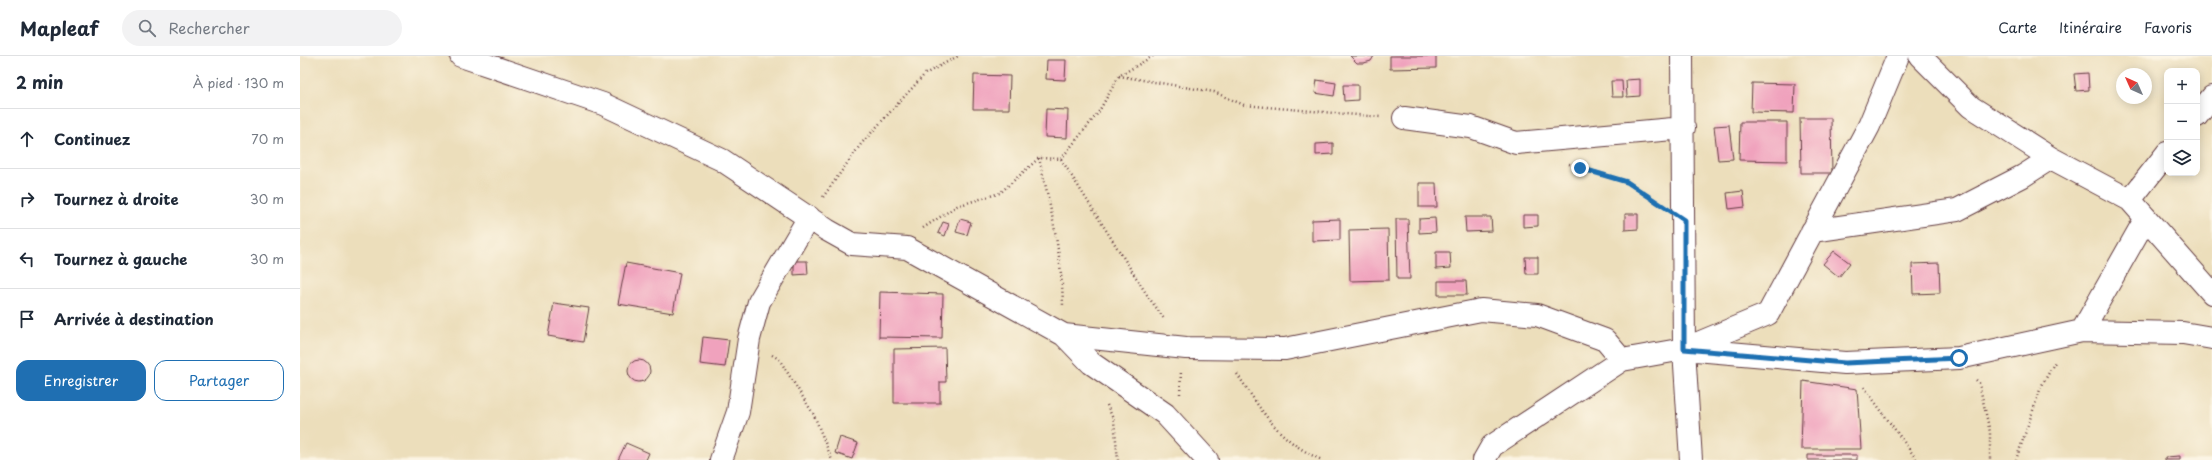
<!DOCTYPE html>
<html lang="fr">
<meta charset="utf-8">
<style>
body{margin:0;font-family:"Playpen Sans",sans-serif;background:#f2f2f3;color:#1f2937}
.controls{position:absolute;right:12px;top:12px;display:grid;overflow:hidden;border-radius:8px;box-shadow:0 2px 10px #0003}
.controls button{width:36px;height:36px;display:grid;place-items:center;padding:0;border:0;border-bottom:1px solid #e0e1e3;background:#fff;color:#1f2937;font:20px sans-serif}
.compass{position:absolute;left:1816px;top:12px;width:36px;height:36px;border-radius:50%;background:#fff;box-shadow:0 2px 10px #0003;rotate:315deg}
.stop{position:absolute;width:12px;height:12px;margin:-9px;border:3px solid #1f6fb2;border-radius:50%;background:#fff}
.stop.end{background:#1f6fb2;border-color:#fff;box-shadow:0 1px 4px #0008}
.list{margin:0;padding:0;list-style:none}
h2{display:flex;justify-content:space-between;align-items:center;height:52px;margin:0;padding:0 16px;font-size:17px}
h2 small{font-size:13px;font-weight:400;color:#747a83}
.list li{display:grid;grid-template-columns:26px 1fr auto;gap:12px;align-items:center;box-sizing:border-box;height:60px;padding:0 16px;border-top:1px solid #e0e1e3}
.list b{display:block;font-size:15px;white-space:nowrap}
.list em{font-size:13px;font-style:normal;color:#747a83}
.actions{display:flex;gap:8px;padding:12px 16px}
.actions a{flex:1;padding:9px 0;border:1px solid #1f6fb2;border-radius:12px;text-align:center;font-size:14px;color:#1f6fb2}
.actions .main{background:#1f6fb2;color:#fff}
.icon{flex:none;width:22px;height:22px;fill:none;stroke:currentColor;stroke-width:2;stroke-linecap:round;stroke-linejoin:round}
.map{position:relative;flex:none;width:1912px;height:404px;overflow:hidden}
header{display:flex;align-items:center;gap:24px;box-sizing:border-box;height:56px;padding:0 20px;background:#fff;border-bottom:1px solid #e0e1e3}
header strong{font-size:19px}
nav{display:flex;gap:22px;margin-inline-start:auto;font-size:14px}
.search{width:280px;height:36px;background:#f2f2f3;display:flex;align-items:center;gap:10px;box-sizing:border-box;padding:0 14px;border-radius:22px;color:#747a83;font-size:15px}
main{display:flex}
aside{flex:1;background:#fff}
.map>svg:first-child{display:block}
.building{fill:#f0a2bd}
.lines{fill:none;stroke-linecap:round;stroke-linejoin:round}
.street-casing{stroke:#623c41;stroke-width:24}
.path{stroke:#623c41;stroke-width:2.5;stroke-dasharray:1 3;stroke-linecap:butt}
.street{stroke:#fff;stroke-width:22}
.route{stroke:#1f6fb2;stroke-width:5}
</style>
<header>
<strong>Mapleaf</strong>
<div class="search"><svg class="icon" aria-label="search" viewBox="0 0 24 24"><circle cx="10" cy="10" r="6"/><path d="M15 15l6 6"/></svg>Rechercher</div>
<nav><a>Carte</a><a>Itinéraire</a><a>Favoris</a></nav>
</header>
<main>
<aside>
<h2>2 min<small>À pied · 130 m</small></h2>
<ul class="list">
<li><svg class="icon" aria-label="ahead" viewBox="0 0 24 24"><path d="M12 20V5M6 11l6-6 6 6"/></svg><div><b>Continuez</b></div><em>70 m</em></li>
<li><svg class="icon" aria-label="right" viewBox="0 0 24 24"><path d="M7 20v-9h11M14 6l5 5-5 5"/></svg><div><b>Tournez à droite</b></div><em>30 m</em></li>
<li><svg class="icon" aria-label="left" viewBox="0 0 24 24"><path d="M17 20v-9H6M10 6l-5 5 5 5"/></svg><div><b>Tournez à gauche</b></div><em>30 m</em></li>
<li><svg class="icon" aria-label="arrive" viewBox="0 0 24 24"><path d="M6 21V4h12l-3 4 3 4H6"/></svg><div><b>Arrivée à destination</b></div></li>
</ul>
<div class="actions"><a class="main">Enregistrer</a><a>Partager</a></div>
</aside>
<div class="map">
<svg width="1912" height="404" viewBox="0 0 1912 404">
<rect width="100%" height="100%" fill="#fcf5e5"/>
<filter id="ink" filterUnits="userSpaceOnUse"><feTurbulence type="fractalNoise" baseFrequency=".025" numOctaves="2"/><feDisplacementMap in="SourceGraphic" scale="8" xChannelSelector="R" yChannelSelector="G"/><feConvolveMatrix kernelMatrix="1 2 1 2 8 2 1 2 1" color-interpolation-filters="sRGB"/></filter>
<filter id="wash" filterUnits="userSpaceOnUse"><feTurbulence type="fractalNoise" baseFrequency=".012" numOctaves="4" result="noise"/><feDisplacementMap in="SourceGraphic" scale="16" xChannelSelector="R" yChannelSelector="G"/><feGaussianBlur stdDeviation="0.9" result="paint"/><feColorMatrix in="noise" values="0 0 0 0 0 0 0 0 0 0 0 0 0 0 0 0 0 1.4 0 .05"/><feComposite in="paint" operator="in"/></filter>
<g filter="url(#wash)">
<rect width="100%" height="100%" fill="#ecdebb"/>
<g id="blocks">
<path class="building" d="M1050 0H1074L1071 5 1064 7H1057Z
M1090 0H1136V12L1090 13Z
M747 4H766L765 24 746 23Z
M1788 17 1789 34 1776 35 1774 18Z
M674 19 710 20 709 53H673Z
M1340 23V40L1327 41 1326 24Z
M1017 24 1036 27 1034 40 1015 37Z
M1311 25H1322L1323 41H1312Z
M1452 27 1495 28 1494 57 1451 56Z
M1043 29H1058V44L1044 45Z
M746 53 768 54 767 82 745 81Z
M1500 62H1531L1532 117H1501Z
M1440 66H1487V105L1439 104Z
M1429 69 1433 103 1418 104 1414 70Z
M1033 87V98L1016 99V88Z
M1119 127H1136L1137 151H1119Z
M1443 135 1445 151 1429 153 1427 137Z
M1325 158H1338V173L1325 174Z
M1223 159H1238V170L1223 171Z
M1165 161H1191L1192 175 1166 176Z
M1135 162 1136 176 1119 177V163Z
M660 163 671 166 667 179 656 176Z
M1040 163V184L1012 185V164Z
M1096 163H1108L1110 223H1097Z
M643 166 649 168 645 180 638 177Z
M1088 173 1089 224 1050 225 1049 174Z
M1534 195 1550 207 1539 221 1523 208Z
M1136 196H1150L1151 212 1136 213Z
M1225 201H1238V218H1226Z
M494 205H507L508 218 494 219Z
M326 207 380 217 373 257 318 248Z
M1639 207 1640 237 1613 238 1612 208Z
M1138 225H1166L1167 239H1138Z
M580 236 643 238 642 282 579 281Z
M254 247 289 252 283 286 248 280Z
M403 281 429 284 425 311 400 308Z
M645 292 646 326H640V347H594V293Z
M328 315a11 11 0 1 1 22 0a11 11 0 1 1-22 0Z
M1503 325 1557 333 1561 393H1501Z
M540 381 558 387 552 403 535 397Z
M326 387 349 397 346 404H318Z
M1508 399H1557V404H1508Z
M1880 400V404H1865V401Z"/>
</g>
</g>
<g filter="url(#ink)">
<use href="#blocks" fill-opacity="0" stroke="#623c41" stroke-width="1"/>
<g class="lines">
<defs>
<path id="street" d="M161 0 303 48 422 104 527 174 552 188 607 192 764 279 791 307 865 358 907 404
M1382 0 1384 293
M1620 0 1671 51 1751 102 1830 144 1912 237
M1897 60 1912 41
M1104 62 1171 71 1216 87 1384 72
M1830 144 1867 97
M1512 175 1657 154 1723 120 1751 102
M1782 275 1846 162
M764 279 886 292 985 293 1181 254 1237 259 1305 284 1322 304
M421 404 438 356 449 283 459 246 509 161
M1184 404 1192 390 1322 304 1384 293 1545 307 1659 302 1782 275 1883 277 1912 282
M1391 404 1384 293 1468 258 1569 70 1598 0"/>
</defs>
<use href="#street" class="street-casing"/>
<path class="path" d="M819 20 914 36 944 49 1080 61
M739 102C751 152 762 200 763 251
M761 103 849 242 865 264
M1269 108 1327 126 1358 147
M523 141 561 88 625 18 658 0
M623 172 657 150 700 137 739 102 761 103 798 57 819 20 853 0
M472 299 479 303 514 359 532 404
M937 318C963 356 977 384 1022 404
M1676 324 1679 327 1690 376V404
M1564 331 1617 404
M880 338 881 315
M807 349 814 365 818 404
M1716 404 1741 331 1755 306"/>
<use href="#street" class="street"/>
</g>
</g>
<g class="lines" filter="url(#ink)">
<path class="route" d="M1280 112 1327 126 1384 164V293L1545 307 1659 302"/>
</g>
</svg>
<div class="controls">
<button>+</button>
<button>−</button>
<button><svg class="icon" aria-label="layers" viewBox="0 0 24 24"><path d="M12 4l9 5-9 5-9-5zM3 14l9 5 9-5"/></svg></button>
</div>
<svg class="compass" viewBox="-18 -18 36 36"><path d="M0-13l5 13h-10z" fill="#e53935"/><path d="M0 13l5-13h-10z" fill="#747a83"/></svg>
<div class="stop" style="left:1659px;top:302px"></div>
<div class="stop end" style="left:1280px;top:112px"></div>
</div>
</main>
